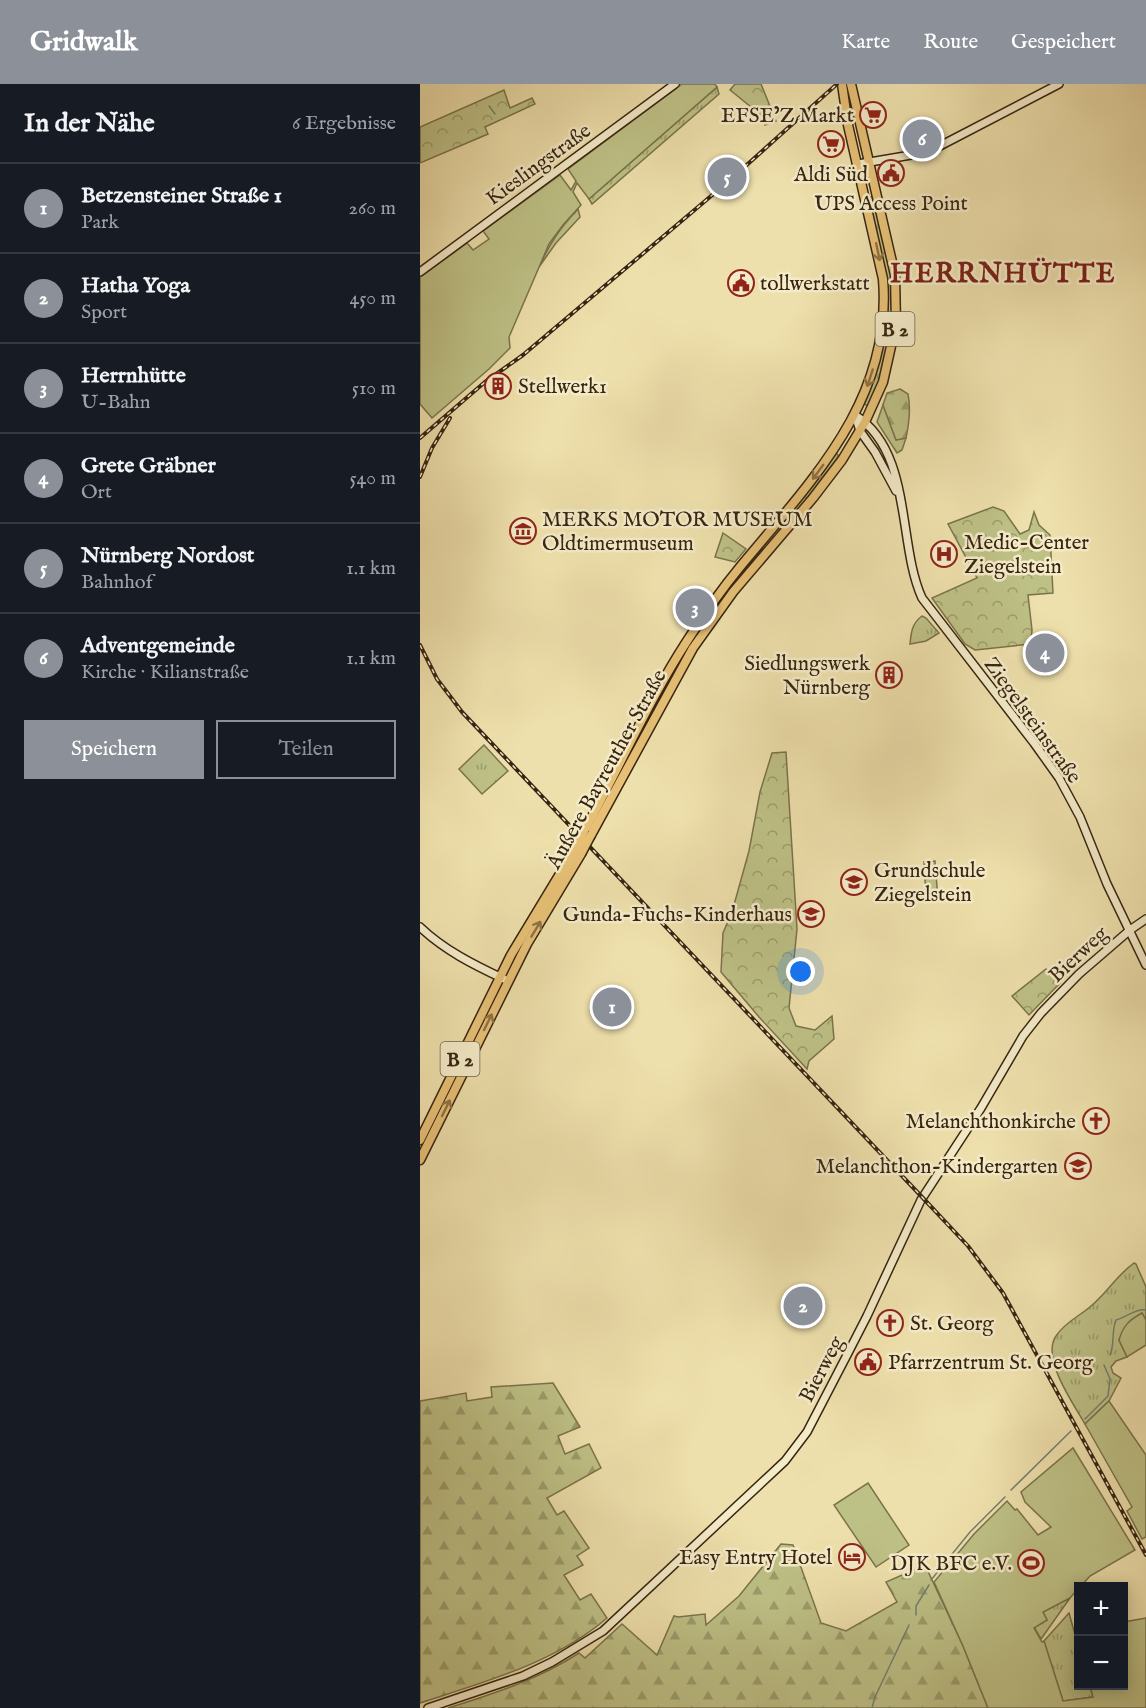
<!DOCTYPE html>
<html lang="de">
<meta charset="utf-8">
<style>
body{margin:0;font-family:"IM FELL English",serif;background:#20242c;color:#f1f3f6}
.controls{position:absolute;right:18px;bottom:18px;display:grid;overflow:hidden;border-radius:0px;box-shadow:0 3px 15px #0003}
.controls button{width:54px;height:54px;display:grid;place-items:center;padding:0;border:0;border-bottom:2px solid #363941;background:#171b24;color:#f1f3f6;font:30px sans-serif}
.you{position:absolute;left:381px;top:888px;width:21px;height:21px;margin:-15px;border:4px solid #fff;border-radius:50%;background:#1a73e8;box-shadow:0 0 0 9px #1a73e833}
.badge{display:grid;place-items:center;width:39px;height:39px;border-radius:50%;background:#8c9099;color:#fff;font-size:20px;font-weight:700}
.pin{position:absolute;translate:-50% -50%;border:3px solid #fff;box-shadow:0 2px 6px #0006}
.list{margin:0;padding:0;list-style:none}
h2{display:flex;justify-content:space-between;align-items:center;height:78px;margin:0;padding:0 24px;font-size:26px}
h2 small{font-size:20px;font-weight:400;color:#9ea1a6}
.list li{display:grid;grid-template-columns:39px 1fr auto;gap:18px;align-items:center;box-sizing:border-box;height:90px;padding:0 24px;border-top:2px solid #363941}
.list b{display:block;font-size:22px;white-space:nowrap}
.list p{margin:0;font-size:20px;white-space:nowrap;color:#9ea1a6}
.list em{font-size:20px;font-style:normal;color:#9ea1a6}
.actions{display:flex;gap:12px;padding:18px 24px}
.actions a{flex:1;padding:14px 0;border:2px solid #8c9099;border-radius:0px;text-align:center;font-size:21px;color:#8c9099}
.actions .main{background:#8c9099;color:#fff}
.map{position:relative;flex:none;width:726px;height:1624px;overflow:hidden}
header{display:flex;align-items:center;gap:36px;box-sizing:border-box;height:84px;padding:0 30px;background:#8c9099;color:#fff}
header strong{font-size:28px}
nav{display:flex;gap:33px;margin-inline-start:auto;font-size:21px}
main{display:flex}
aside{flex:1;background:#171b24}
.map>svg:first-child{display:block}
.grass{fill:url(#grass-tufts);stroke:#7a734c;stroke-width:1.5}
.forest{fill:url(#forest-firs);stroke:#7a734c;stroke-width:1.5}
.park{fill:url(#park-crowns);stroke:#7a734c;stroke-width:1.5}
.garden{fill:#bec186;stroke:#7a734c;stroke-width:1.5}
.lines{fill:none;stroke-linecap:round;stroke-linejoin:round}
.stream{stroke:#747f73;stroke-width:1.5}
.secondary-casing{stroke:#372511;stroke-width:10}
.primary-casing{stroke:#372511;stroke-width:11}
.secondary{stroke:#f4ebc9;stroke-width:7}
.primary{stroke:#e7c076;stroke-width:8}
.rail-casing{stroke:#372511;stroke-width:4}
.rail{stroke:#f4ebc9;stroke-width:1.5;stroke-dasharray:4.5;stroke-linecap:butt}
.primary-bridge-casing{stroke:#372511;stroke-width:11;stroke-linecap:butt}
.primary-bridge{stroke:#e7c076;stroke-width:8}
.oneway{stroke:#8f7244}
.labels{text-anchor:middle;stroke-width:5;stroke-linejoin:round;paint-order:stroke}
.shield{fill:#f4ebc9;stroke:#706048;stroke-width:1.5}
.shield-label{font-size:20px;font-weight:bold;fill:#372511}
.poi-label{font-size:21px;fill:#372511;stroke:#f4ebc9;text-anchor:end}
.street-label{font-size:21px;fill:#372511;stroke:#f4ebc9}
.district-label{font-size:27px;font-weight:bold;letter-spacing:1.5px;fill:#7a1f14;stroke:#f4ebc9}
</style>
<header>
<strong>Gridwalk</strong>
<nav><a>Karte</a><a>Route</a><a>Gespeichert</a></nav>
</header>
<main>
<aside>
<h2>In der Nähe<small>6 Ergebnisse</small></h2>
<ul class="list">
<li><span class="badge">1</span><div><b>Betzensteiner Straße 1</b><p>Park</p></div><em>260 m</em></li>
<li><span class="badge">2</span><div><b>Hatha Yoga</b><p>Sport</p></div><em>450 m</em></li>
<li><span class="badge">3</span><div><b>Herrnhütte</b><p>U-Bahn</p></div><em>510 m</em></li>
<li><span class="badge">4</span><div><b>Grete Gräbner</b><p>Ort</p></div><em>540 m</em></li>
<li><span class="badge">5</span><div><b>Nürnberg Nordost</b><p>Bahnhof</p></div><em>1.1 km</em></li>
<li><span class="badge">6</span><div><b>Adventgemeinde</b><p>Kirche · Kilianstraße</p></div><em>1.1 km</em></li>
</ul>
<div class="actions"><a class="main">Speichern</a><a>Teilen</a></div>
</aside>
<div class="map">
<svg width="726" height="1624" viewBox="0 0 726 1624">
<defs>
<pattern id="grass-tufts" width="24" height="20" patternUnits="userSpaceOnUse" patternTransform="scale(1.5)"><rect width="24" height="20" fill="#bec186"/><path d="M3 7l-1-3M5 7V3M7 7l1-3M15 17l-1-3M17 17v-4M19 17l1-3" fill="none" stroke="#9b9d6c"/></pattern>
<pattern id="forest-firs" width="22" height="20" patternUnits="userSpaceOnUse" patternTransform="scale(1.5)"><rect width="22" height="20" fill="#bec186"/><path d="M5 1l3.5 6h-7zM16 11l3.5 6h-7z" fill="#9b9d6c"/></pattern>
<pattern id="park-crowns" width="20" height="18" patternUnits="userSpaceOnUse" patternTransform="scale(1.5)"><rect width="20" height="18" fill="#bec186"/><path d="M2 6a3 3 0 1 1 6 0M12 15a3 3 0 1 1 6 0" fill="none" stroke="#9b9d6c"/></pattern>
</defs>
<rect width="100%" height="100%" fill="#eee0ac"/>
<filter id="stains"><feTurbulence type="fractalNoise" baseFrequency=".00333" numOctaves="4"/><feColorMatrix values="0 0 0 0 .2 0 0 0 0 .09 0 0 0 0 .02 0 0 0 .5 -.17"/></filter>
<radialGradient id="worn" r=".72"><stop offset=".6" stop-color="#630" stop-opacity="0"/><stop offset="1" stop-color="#630" stop-opacity=".3"/></radialGradient>
<path class="grass" d="M297 3 299 10 172 120 169 115Z
M448 112 452 113 463 150 475 210 470 266 451 323 444 320 455 293 463 260 466 215Z
M158 125 160 133 136 159 119 183C130 159 140 144 158 125Z
M463 321 476 356 486 354 482 366 477 369 457 338Z
M416 369 418 371 417 374 377 427 325 489 321 486Z
M502 532 506 534 519 549 506 557 490 560C491 549 492 539 502 532Z
M64 661 88 687 62 710 39 685Z
M515 777 518 816H516L515 812 510 813 509 816 506 814 504 778Z
M714 1179 716 1180 726 1203V1236L722 1229 699 1256 707 1273 696 1277 691 1283 693 1289 701 1294 689 1317 665 1340C653 1319 621 1274 636 1252 645 1238 660 1232 671 1222 687 1209 697 1191 714 1179Z
M650 1514 621 1555 614 1543 627 1536 623 1528Z
M649 1529 658 1561V1602H670L673 1613 643 1617 624 1557Z"/>
<path class="forest" d="M480 305 488 310C491 325 489 340 486 354L476 356 463 321 467 309Z
M133 1299 160 1343 138 1352 145 1370 169 1360 181 1384 127 1414 137 1431 144 1427 169 1464 157 1472 163 1481 144 1491 160 1516 171 1510 187 1534C135 1579 64 1598 0 1619V1317L46 1309 47 1317 72 1313 71 1303Z
M361 1460 373 1461 401 1539 426 1547 477 1518 466 1498 505 1481 543 1562 568 1624H28C73 1610 119 1595 159 1569L165 1574 202 1540 237 1571 254 1532 258 1533 285 1530 286 1541 319 1512Z"/>
<path class="park" d="M315 0H341L356 37 345 41 342 32 310 6Z
M84 6 90 24 112 14 115 20 65 43 68 50 0 79V43Z
M573 423 584 427 600 450 609 446 614 428 619 441 630 451 633 509 608 511 612 546 611 560 555 566 545 560 512 514 557 494 528 440Z
M303 449 326 465 315 478 295 473Z
M366 668 377 845 369 924 376 942 395 946 412 932 414 955 389 977 387 985 339 933 301 888 303 849 312 828 329 767 340 708 352 669Z
M626 885 640 899 609 931 592 912Z"/>
<path class="garden" d="M262 0H295L297 3 169 115 157 99 153 108 161 121 143 141 129 160 89 253 90 264 69 285 12 334 0 320V193L47 159 53 166 69 155 63 147 140 91 151 106 156 97 148 85Z
M722 1229 726 1236V1261L707 1273 699 1256C703 1242 709 1236 722 1229Z
M689 1317 726 1371V1453L722 1455 707 1427 712 1423 665 1340Z
M653 1364 715 1466 670 1492 661 1502H658V1505L650 1514 623 1528 627 1536 614 1544 622 1558 624 1557 643 1617 673 1613 670 1602H704V1538L726 1534V1624H568L543 1562 514 1498 554 1450 587 1417 595 1426 597 1425 618 1451 631 1443 605 1418 601 1408Z
M448 1399 489 1461 456 1483 414 1421Z"/>
<g class="lines">
<path class="stream" d="M69 22 75 30
M690 1271C695 1260 691 1249 696 1236 706 1233 717 1224 726 1226
M665 1335 688 1312 690 1295 684 1281
M591 1406 651 1347
M511 1496 550 1448 585 1413
M496 1531V1522L509 1501
M452 1624 455 1613 489 1541"/>
<defs>
<path id="secondary" d="M438 80 491 71 516 64 639 0
M0 188 255 0
M435 331C493 368 477 459 502 514L614 659 639 694 660 733 687 800 726 881
M435 331 440 347 455 368 476 407
M0 843C24 866 54 881 84 895
M8 1624 103 1592 132 1578 183 1547 365 1377 387 1348 427 1271 447 1232 501 1116 561 1024 603 952 621 929 659 890 710 846 726 835"/>
<path id="primary" d="M165 745C200 683 228 617 267 557 283 532 301 506 320 483 391 397 473 316 463 195L428 41 422 0
M171 751 273 564 313 508 393 414 422 376 445 338 463 298 476 240 475 191 431 0
M0 1056 91 871 155 765
M0 1076 107 860 161 770"/>
</defs>
<use href="#secondary" class="secondary-casing"/>
<use href="#primary" class="primary-casing"/>
<use href="#secondary" class="secondary"/>
<use href="#primary" class="primary"/>
<defs>
<path id="rail" d="M0 354 65 298 103 271 310 96 417 0
M0 393 12 364 30 334
M0 561 17 595 42 628 502 1113 548 1162 583 1209 726 1471"/>
</defs>
<use href="#rail" class="rail-casing"/>
<use href="#rail" class="rail"/>
<defs>
<path id="primary-bridge" d="M155 765 165 745
M161 770 171 751"/>
</defs>
<use href="#primary-bridge" class="primary-bridge-casing"/>
<use href="#primary-bridge" class="primary-bridge"/>
</g>
<defs><path id="oneway-shaft" d="M-6 0H5M1.5-3L5.5 0L1.5 3" fill="none" stroke-width="1.6" stroke-linecap="round" stroke-linejoin="round" transform="scale(1.5)"/></defs>
<g class="oneway">
<use href="#oneway-shaft" transform="translate(458 168) rotate(78)"/>
<use href="#oneway-shaft" transform="translate(450 294) rotate(108)"/>
<use href="#oneway-shaft" transform="translate(398 388) rotate(126)"/>
<use href="#oneway-shaft" transform="translate(116 845) rotate(-59)"/>
<use href="#oneway-shaft" transform="translate(68 938) rotate(-64)"/>
<use href="#oneway-shaft" transform="translate(26 1024) rotate(-64)"/>
</g>
<defs>
<symbol id="supermarket-ring" viewBox="-11 -11 22 22"><circle r="9.5" fill="#f4ebc9" stroke="#8f2418" stroke-width="1.5"/><path d="M-6-5.5h2.5l.6 2H6L4.5 2H-2.5L-4.4-4H-6ZM-1.5 3.2a1.3 1.3 0 1 0 .1 0ZM3 3.2a1.3 1.3 0 1 0 .1 0Z" fill="#8f2418"/></symbol>
<symbol id="civic-ring" viewBox="-11 -11 22 22"><circle r="9.5" fill="#f4ebc9" stroke="#8f2418" stroke-width="1.5"/><path d="M-.6-6.5H3V-4.5H.6V-3L4-1V1h2V6H-6V1h2V-1L-.6-3ZM-1.2 2.5V6h2.4V2.5Z" fill="#8f2418"/></symbol>
<symbol id="building-ring" viewBox="-11 -11 22 22"><circle r="9.5" fill="#f4ebc9" stroke="#8f2418" stroke-width="1.5"/><path d="M-4-6H4V6H1V3H-1V6H-4ZM-2.5-4.3h1.7v1.8h-1.7ZM.8-4.3h1.7v1.8H.8ZM-2.5-1h1.7V.8h-1.7ZM.8-1h1.7V.8H.8Z" fill="#8f2418"/></symbol>
<symbol id="museum-ring" viewBox="-11 -11 22 22"><circle r="9.5" fill="#f4ebc9" stroke="#8f2418" stroke-width="1.5"/><path d="M0-6L6-3V-2H-6V-3ZM-5-1h2V3h-2ZM-1-1h2V3h-2ZM3-1h2V3H3ZM-6 4H6V6H-6Z" fill="#8f2418"/></symbol>
<symbol id="hospital-ring" viewBox="-11 -11 22 22"><circle r="9.5" fill="#f4ebc9" stroke="#8f2418" stroke-width="1.5"/><path d="M-5-5h3v3.5h4V-5h3V5h-3V1.5h-4V5h-3Z" fill="#8f2418"/></symbol>
<symbol id="school-ring" viewBox="-11 -11 22 22"><circle r="9.5" fill="#f4ebc9" stroke="#8f2418" stroke-width="1.5"/><path d="M0-5L7-2L0 1L-7-2ZM-4 1L0 2.5L4 1V4Q0 6-4 4Z" fill="#8f2418"/></symbol>
<symbol id="church-ring" viewBox="-11 -11 22 22"><circle r="9.5" fill="#f4ebc9" stroke="#8f2418" stroke-width="1.5"/><path d="M-1.2-6h2.4v3.5h3.3v2.4h-3.3V6h-2.4V-.1h-3.3v-2.4h3.3Z" fill="#8f2418"/></symbol>
<symbol id="hotel-ring" viewBox="-11 -11 22 22"><circle r="9.5" fill="#f4ebc9" stroke="#8f2418" stroke-width="1.5"/><path d="M-6-4.5h1.5V1H6V5H4.5V3h-9V5H-6ZM-4 0a1.8 1.8 0 1 1 3.6 0ZM.5 0V-2.5h3Q6-2.5 6 0Z" fill="#8f2418"/></symbol>
<symbol id="stadium-ring" viewBox="-11 -11 22 22"><circle r="9.5" fill="#f4ebc9" stroke="#8f2418" stroke-width="1.5"/><path d="M0-5a6.5 5 0 1 0 0 10a6.5 5 0 1 0 0-10ZM-3.5-1.8h7v3.6h-7Z" fill="#8f2418"/></symbol>
</defs>
<g fill-rule="evenodd">
<use href="#supermarket-ring" x="438" y="16" width="30" height="30"/>
<use href="#supermarket-ring" x="396" y="45" width="30" height="30"/>
<use href="#civic-ring" x="456" y="74" width="30" height="30"/>
<use href="#civic-ring" x="306" y="184" width="30" height="30"/>
<use href="#building-ring" x="63" y="287" width="30" height="30"/>
<use href="#museum-ring" x="88" y="432" width="30" height="30"/>
<use href="#hospital-ring" x="509" y="455" width="30" height="30"/>
<use href="#building-ring" x="454" y="576" width="30" height="30"/>
<use href="#school-ring" x="419" y="783" width="30" height="30"/>
<use href="#school-ring" x="376" y="815" width="30" height="30"/>
<use href="#church-ring" x="661" y="1022" width="30" height="30"/>
<use href="#school-ring" x="643" y="1067" width="30" height="30"/>
<use href="#church-ring" x="455" y="1224" width="30" height="30"/>
<use href="#civic-ring" x="433" y="1263" width="30" height="30"/>
<use href="#hotel-ring" x="417" y="1458" width="30" height="30"/>
<use href="#stadium-ring" x="596" y="1464" width="30" height="30"/>
</g>
<g class="labels">
<g class="shield">
<rect x="455.5" y="228" width="39" height="34" rx="4.5"/>
<rect x="20.5" y="958" width="39" height="34" rx="4.5"/>
</g>
<g class="shield-label">
<text x="475" y="252">B 2</text>
<text x="40" y="982">B 2</text>
</g>
<g class="poi-label">
<text x="434" y="38">EFSE’Z Markt</text>
<text x="411" y="97" text-anchor="middle">Aldi Süd</text>
<text x="471" y="126" text-anchor="middle">UPS Access Point</text>
<text x="340" y="206" text-anchor="start">tollwerkstatt</text>
<text x="98" y="309" text-anchor="start">Stellwerk1</text>
<text x="122" y="442" text-anchor="start">MERKS MOTOR MUSEUM<tspan x="122" dy="24">Oldtimermuseum</tspan></text>
<text x="544" y="465" text-anchor="start">Medic-Center<tspan x="544" dy="24">Ziegelstein</tspan></text>
<text x="450" y="586">Siedlungswerk<tspan x="450" dy="24">Nürnberg</tspan></text>
<text x="454" y="793" text-anchor="start">Grundschule<tspan x="454" dy="24">Ziegelstein</tspan></text>
<text x="372" y="837">Gunda-Fuchs-Kinderhaus</text>
<text x="656" y="1044">Melanchthonkirche</text>
<text x="638" y="1089">Melanchthon-Kindergarten</text>
<text x="490" y="1246" text-anchor="start">St. Georg</text>
<text x="468" y="1285" text-anchor="start">Pfarrzentrum St. Georg</text>
<text x="412" y="1480">Easy Entry Hotel</text>
<text x="592" y="1486">DJK BFC e.V.</text>
</g>
<g class="street-label">
<text transform="translate(118 80) rotate(-36)" y="7">Kieslingstraße</text>
<text transform="translate(613 636) rotate(54)" y="7">Ziegelsteinstraße</text>
<text transform="translate(186 685) rotate(-61)" y="7">Äußere Bayreuther Straße</text>
<text transform="translate(658 870) rotate(-43)" y="7">Bierweg</text>
<text transform="translate(401 1285) rotate(-62)" y="7">Bierweg</text>
</g>
<g class="district-label">
<text x="583" y="198">HERRNHÜTTE</text>
</g>
</g>
<rect width="100%" height="100%" filter="url(#stains)"/>
<rect width="100%" height="100%" fill="url(#worn)"/>
</svg>
<div class="controls">
<button>+</button>
<button>−</button>
</div>
<div class="you"></div>
<div class="pin badge" style="left:192px;top:923px">1</div>
<div class="pin badge" style="left:383px;top:1222px">2</div>
<div class="pin badge" style="left:275px;top:524px">3</div>
<div class="pin badge" style="left:625px;top:569px">4</div>
<div class="pin badge" style="left:307px;top:93px">5</div>
<div class="pin badge" style="left:502px;top:55px">6</div>
</div>
</main>
